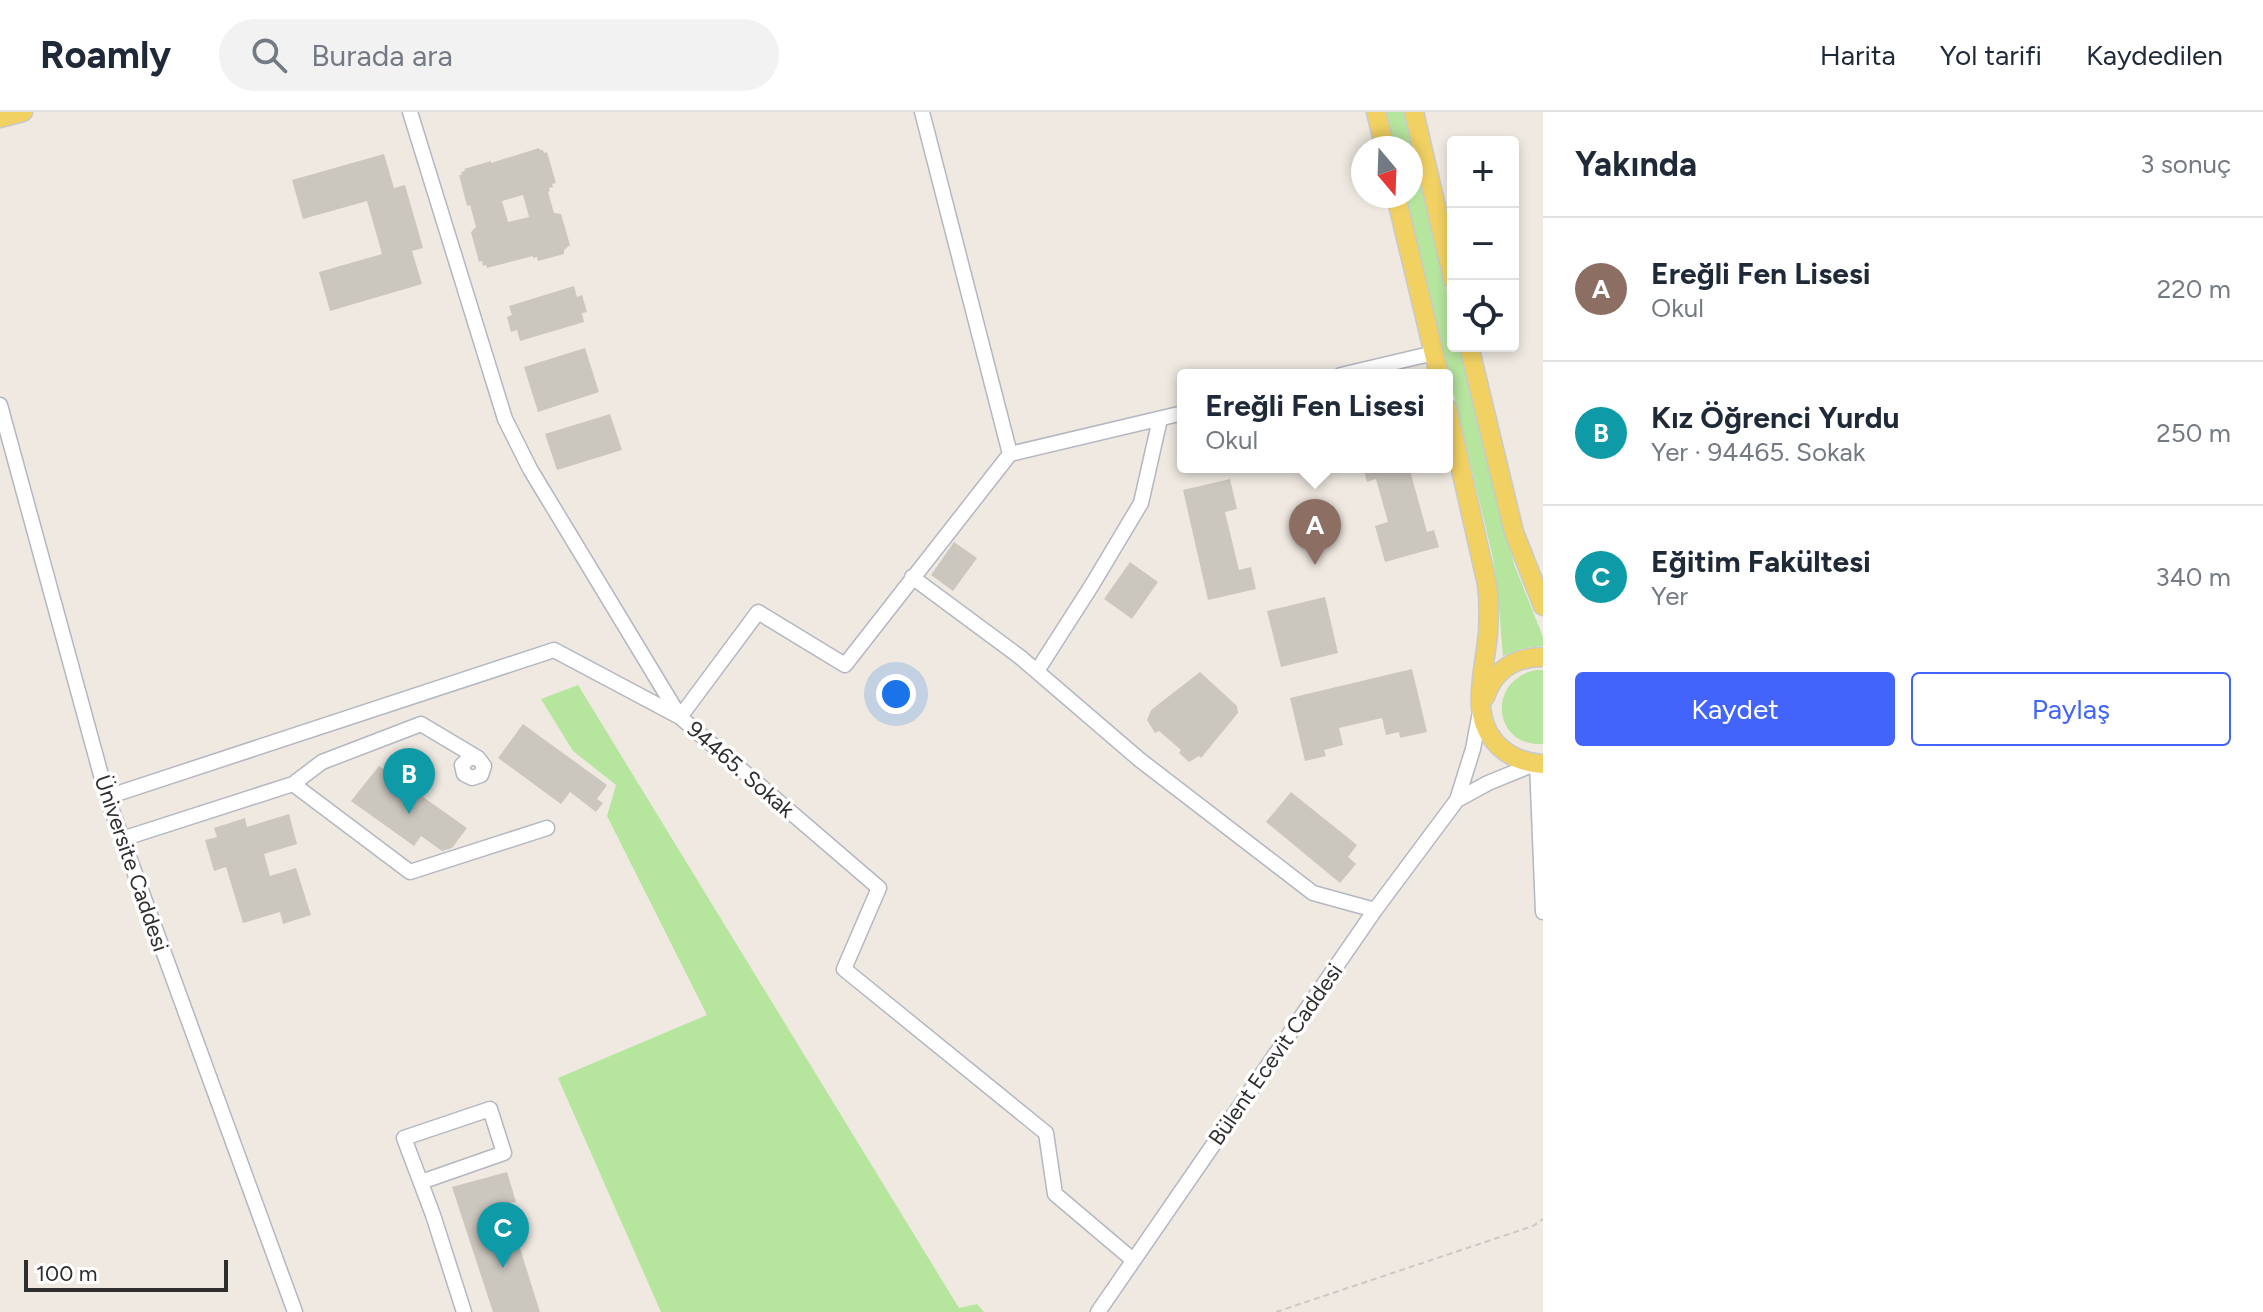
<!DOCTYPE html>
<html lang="tr">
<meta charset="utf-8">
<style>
body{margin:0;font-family:Figtree,sans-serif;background:#f2f2f3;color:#1f2937}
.controls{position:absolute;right:24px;top:24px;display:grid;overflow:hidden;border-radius:8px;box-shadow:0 4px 12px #0003}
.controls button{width:72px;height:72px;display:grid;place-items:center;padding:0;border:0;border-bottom:2px solid #e0e1e3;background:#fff;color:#1f2937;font:40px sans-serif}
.compass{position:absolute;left:1351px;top:24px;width:72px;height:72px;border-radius:50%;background:#fff;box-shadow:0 4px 12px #0003;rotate:161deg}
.scale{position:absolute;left:24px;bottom:20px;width:204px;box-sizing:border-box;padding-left:8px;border:4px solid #2e2e2e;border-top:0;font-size:22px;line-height:28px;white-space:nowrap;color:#2e2e2e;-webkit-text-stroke:6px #fff;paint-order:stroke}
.you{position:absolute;left:896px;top:582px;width:28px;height:28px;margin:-20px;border:6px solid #fff;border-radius:50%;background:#1a73e8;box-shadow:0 0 0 12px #1a73e833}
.badge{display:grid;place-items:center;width:52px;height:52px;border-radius:50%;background:#4264fb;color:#fff;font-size:26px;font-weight:700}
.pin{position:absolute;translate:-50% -66px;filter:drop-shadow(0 2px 4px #0008)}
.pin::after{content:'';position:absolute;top:42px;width:28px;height:24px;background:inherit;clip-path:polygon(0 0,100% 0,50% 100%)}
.popup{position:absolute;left:1177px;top:257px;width:276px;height:104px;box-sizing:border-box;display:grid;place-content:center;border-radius:8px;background:#fff;filter:drop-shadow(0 2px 6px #0005);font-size:26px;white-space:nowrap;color:#747a83}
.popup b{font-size:30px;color:#1f2937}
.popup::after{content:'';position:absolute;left:50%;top:100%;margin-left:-16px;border:16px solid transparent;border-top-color:#fff}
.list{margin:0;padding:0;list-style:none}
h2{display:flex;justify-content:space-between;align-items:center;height:104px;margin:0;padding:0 32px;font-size:34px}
h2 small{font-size:26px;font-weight:400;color:#747a83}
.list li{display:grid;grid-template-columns:52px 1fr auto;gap:24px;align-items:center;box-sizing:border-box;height:144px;padding:0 32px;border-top:2px solid #e0e1e3}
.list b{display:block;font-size:30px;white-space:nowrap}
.list p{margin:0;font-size:26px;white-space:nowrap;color:#747a83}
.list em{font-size:26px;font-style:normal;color:#747a83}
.actions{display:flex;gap:16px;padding:24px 32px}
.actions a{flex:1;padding:18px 0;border:2px solid #4264fb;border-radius:8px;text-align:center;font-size:28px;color:#4264fb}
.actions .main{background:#4264fb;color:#fff}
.icon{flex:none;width:44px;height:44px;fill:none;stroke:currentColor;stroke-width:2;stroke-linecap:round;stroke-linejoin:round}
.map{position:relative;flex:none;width:1543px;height:1200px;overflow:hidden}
header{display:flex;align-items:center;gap:48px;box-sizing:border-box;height:112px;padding:0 40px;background:#fff;border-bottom:2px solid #e0e1e3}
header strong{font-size:38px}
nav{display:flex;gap:44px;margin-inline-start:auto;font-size:28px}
.search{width:560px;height:72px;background:#f2f2f3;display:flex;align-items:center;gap:20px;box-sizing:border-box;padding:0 28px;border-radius:44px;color:#747a83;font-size:30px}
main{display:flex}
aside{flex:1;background:#fff}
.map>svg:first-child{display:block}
.green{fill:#b6e59e}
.building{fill:#cbc7bf;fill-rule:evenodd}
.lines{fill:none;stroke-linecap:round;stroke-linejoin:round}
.minor-casing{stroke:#b4b7c1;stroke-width:17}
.major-casing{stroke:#c9c9c9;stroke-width:21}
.path{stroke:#c9c9c9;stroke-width:2;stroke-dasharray:6 4;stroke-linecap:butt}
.minor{stroke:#fff;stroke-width:14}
.major{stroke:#f2d163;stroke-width:18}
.labels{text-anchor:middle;stroke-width:7;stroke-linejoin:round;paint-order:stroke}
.street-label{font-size:22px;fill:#2e2e2e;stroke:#fff}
</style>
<header>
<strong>Roamly</strong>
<div class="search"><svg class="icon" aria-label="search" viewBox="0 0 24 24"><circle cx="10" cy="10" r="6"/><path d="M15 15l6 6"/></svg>Burada ara</div>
<nav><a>Harita</a><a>Yol tarifi</a><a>Kaydedilen</a></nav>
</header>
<main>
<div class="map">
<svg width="1543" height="1200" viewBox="0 0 1543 1200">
<rect width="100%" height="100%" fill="#efe9e1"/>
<path class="green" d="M1386 0H1404L1453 205V234H1460L1514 452 1543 525V534L1521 537 1503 544 1497 472 1492 442 1406 84H1411V36H1395Z
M1536 558H1543V632C1493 635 1486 568 1536 558Z
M578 573 959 1196 977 1192 984 1200H661L558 966 707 903 607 704 616 673 573 639 541 587Z"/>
<path class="building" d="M539 36 540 38H543L544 41 547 40 556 71 552 72 553 75 549 76 550 79 548 80 554 101 561 102 570 133 564 138V142L538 149 537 145 533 146V144L487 156 486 153 483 154 482 149 479 150 471 120 476 115 470 93 467 94 459 63H462L461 60 465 59 464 57 491 49V51ZM523 83 529 105 508 110 502 89Z
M384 42 394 76 405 73 423 136 412 139 422 172 330 199 319 160 382 142 367 89 303 107 292 68Z
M574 174 577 185 582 183 587 200 582 201 584 210 520 229 517 218 511 220 507 205 512 203 509 194Z
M585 236 599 280 538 300 524 255Z
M610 302 622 338 557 358 545 322Z
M1363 355H1409L1427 420 1434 418 1439 435 1385 450 1375 414 1388 410 1376 367 1367 370Z
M1230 367 1237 397 1225 400 1239 458 1251 455 1256 477 1208 488 1183 378Z
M954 430 977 446 953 479 931 463Z
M1130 450 1158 470 1132 507 1104 487Z
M1325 485 1338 541 1281 555 1267 499Z
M1412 557 1427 620 1400 626 1399 620 1386 623 1382 606 1339 616 1343 633 1324 638 1326 644 1305 649 1290 586Z
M1200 560 1237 594 1238 601 1201 646 1199 644 1189 650 1179 641 1181 638 1159 619 1155 621 1147 608 1151 598Z
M523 612 607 673 597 687 603 691 596 700 570 680 561 692 498 646Z
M379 654 467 716 452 736 442 739 421 724 414 734 351 689Z
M1291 680 1357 733 1348 745 1356 752 1340 771 1266 710Z
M289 702 297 732 264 742 270 764 296 756 311 803 283 812 280 800 243 811 226 755 214 759 205 728 217 725 214 716 245 706 247 715Z
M507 1060 516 1090 506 1092 540 1200H493L452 1075Z"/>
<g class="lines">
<defs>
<path id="minor" d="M410 0 505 307 530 357 680 605 758 500 845 553 1010 342 1183 301
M922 0 1010 342
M1341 263 1434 241
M0 293 107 685 295 1200
M912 465 1020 545 1140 648 1313 781 1375 798
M1037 559 1092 473 1141 391 1160 307
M293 672 322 650 421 612 478 646 484 654 481 663 472 666 464 662 462 653 469 646H478
M107 685 554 538 680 605 879 776 844 857 1046 1021 1055 1082 1133 1148
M1457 688 1488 671 1537 651 1543 800
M122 727 293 672 410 760 547 716
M421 1070 504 1041 490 997 404 1026 433 1103 464 1200
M1098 1200 1375 798 1457 688 1473 637 1480 600"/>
<path id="major" d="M1376 0 1385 36
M1414 0 1453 167
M0 6 23 0
M1396 84 1439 263
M1469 234 1514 420 1543 494
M1447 296 1487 472C1489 488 1489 504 1488 521 1486 545 1479 571 1481 595 1484 630 1510 650 1543 652
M1485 585C1494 558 1515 545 1543 545"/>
</defs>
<use href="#minor" class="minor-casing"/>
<use href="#major" class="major-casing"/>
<path class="path" d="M1276 1200 1533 1114 1543 1107"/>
<use href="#minor" class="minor"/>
<use href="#major" class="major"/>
</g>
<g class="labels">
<g class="street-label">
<text transform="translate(741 657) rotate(41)" y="8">94465. Sokak</text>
<text transform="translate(132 751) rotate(71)" y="8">Üniversite Caddesi</text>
<text transform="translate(1275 942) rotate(-55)" y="8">Bülent Ecevit Caddesi</text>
</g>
</g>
</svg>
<div class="controls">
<button>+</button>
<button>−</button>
<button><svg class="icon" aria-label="locate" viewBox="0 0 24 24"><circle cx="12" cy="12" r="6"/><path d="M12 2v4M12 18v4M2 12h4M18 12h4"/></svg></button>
</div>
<svg class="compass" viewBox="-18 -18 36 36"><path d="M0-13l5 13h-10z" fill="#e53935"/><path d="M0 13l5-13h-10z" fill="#747a83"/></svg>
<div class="scale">100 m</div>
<div class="you"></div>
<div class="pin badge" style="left:1315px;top:453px;background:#8d6e63">A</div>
<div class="popup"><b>Ereğli Fen Lisesi</b>Okul</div>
<div class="pin badge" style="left:409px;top:702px;background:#0f9aa8">B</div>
<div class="pin badge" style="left:503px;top:1156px;background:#0f9aa8">C</div>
</div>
<aside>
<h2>Yakında<small>3 sonuç</small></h2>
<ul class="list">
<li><span class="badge" style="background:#8d6e63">A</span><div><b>Ereğli Fen Lisesi</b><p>Okul</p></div><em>220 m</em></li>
<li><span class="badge" style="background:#0f9aa8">B</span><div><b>Kız Öğrenci Yurdu</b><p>Yer · 94465. Sokak</p></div><em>250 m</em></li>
<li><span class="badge" style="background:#0f9aa8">C</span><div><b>Eğitim Fakültesi</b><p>Yer</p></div><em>340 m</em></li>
</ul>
<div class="actions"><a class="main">Kaydet</a><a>Paylaş</a></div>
</aside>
</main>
